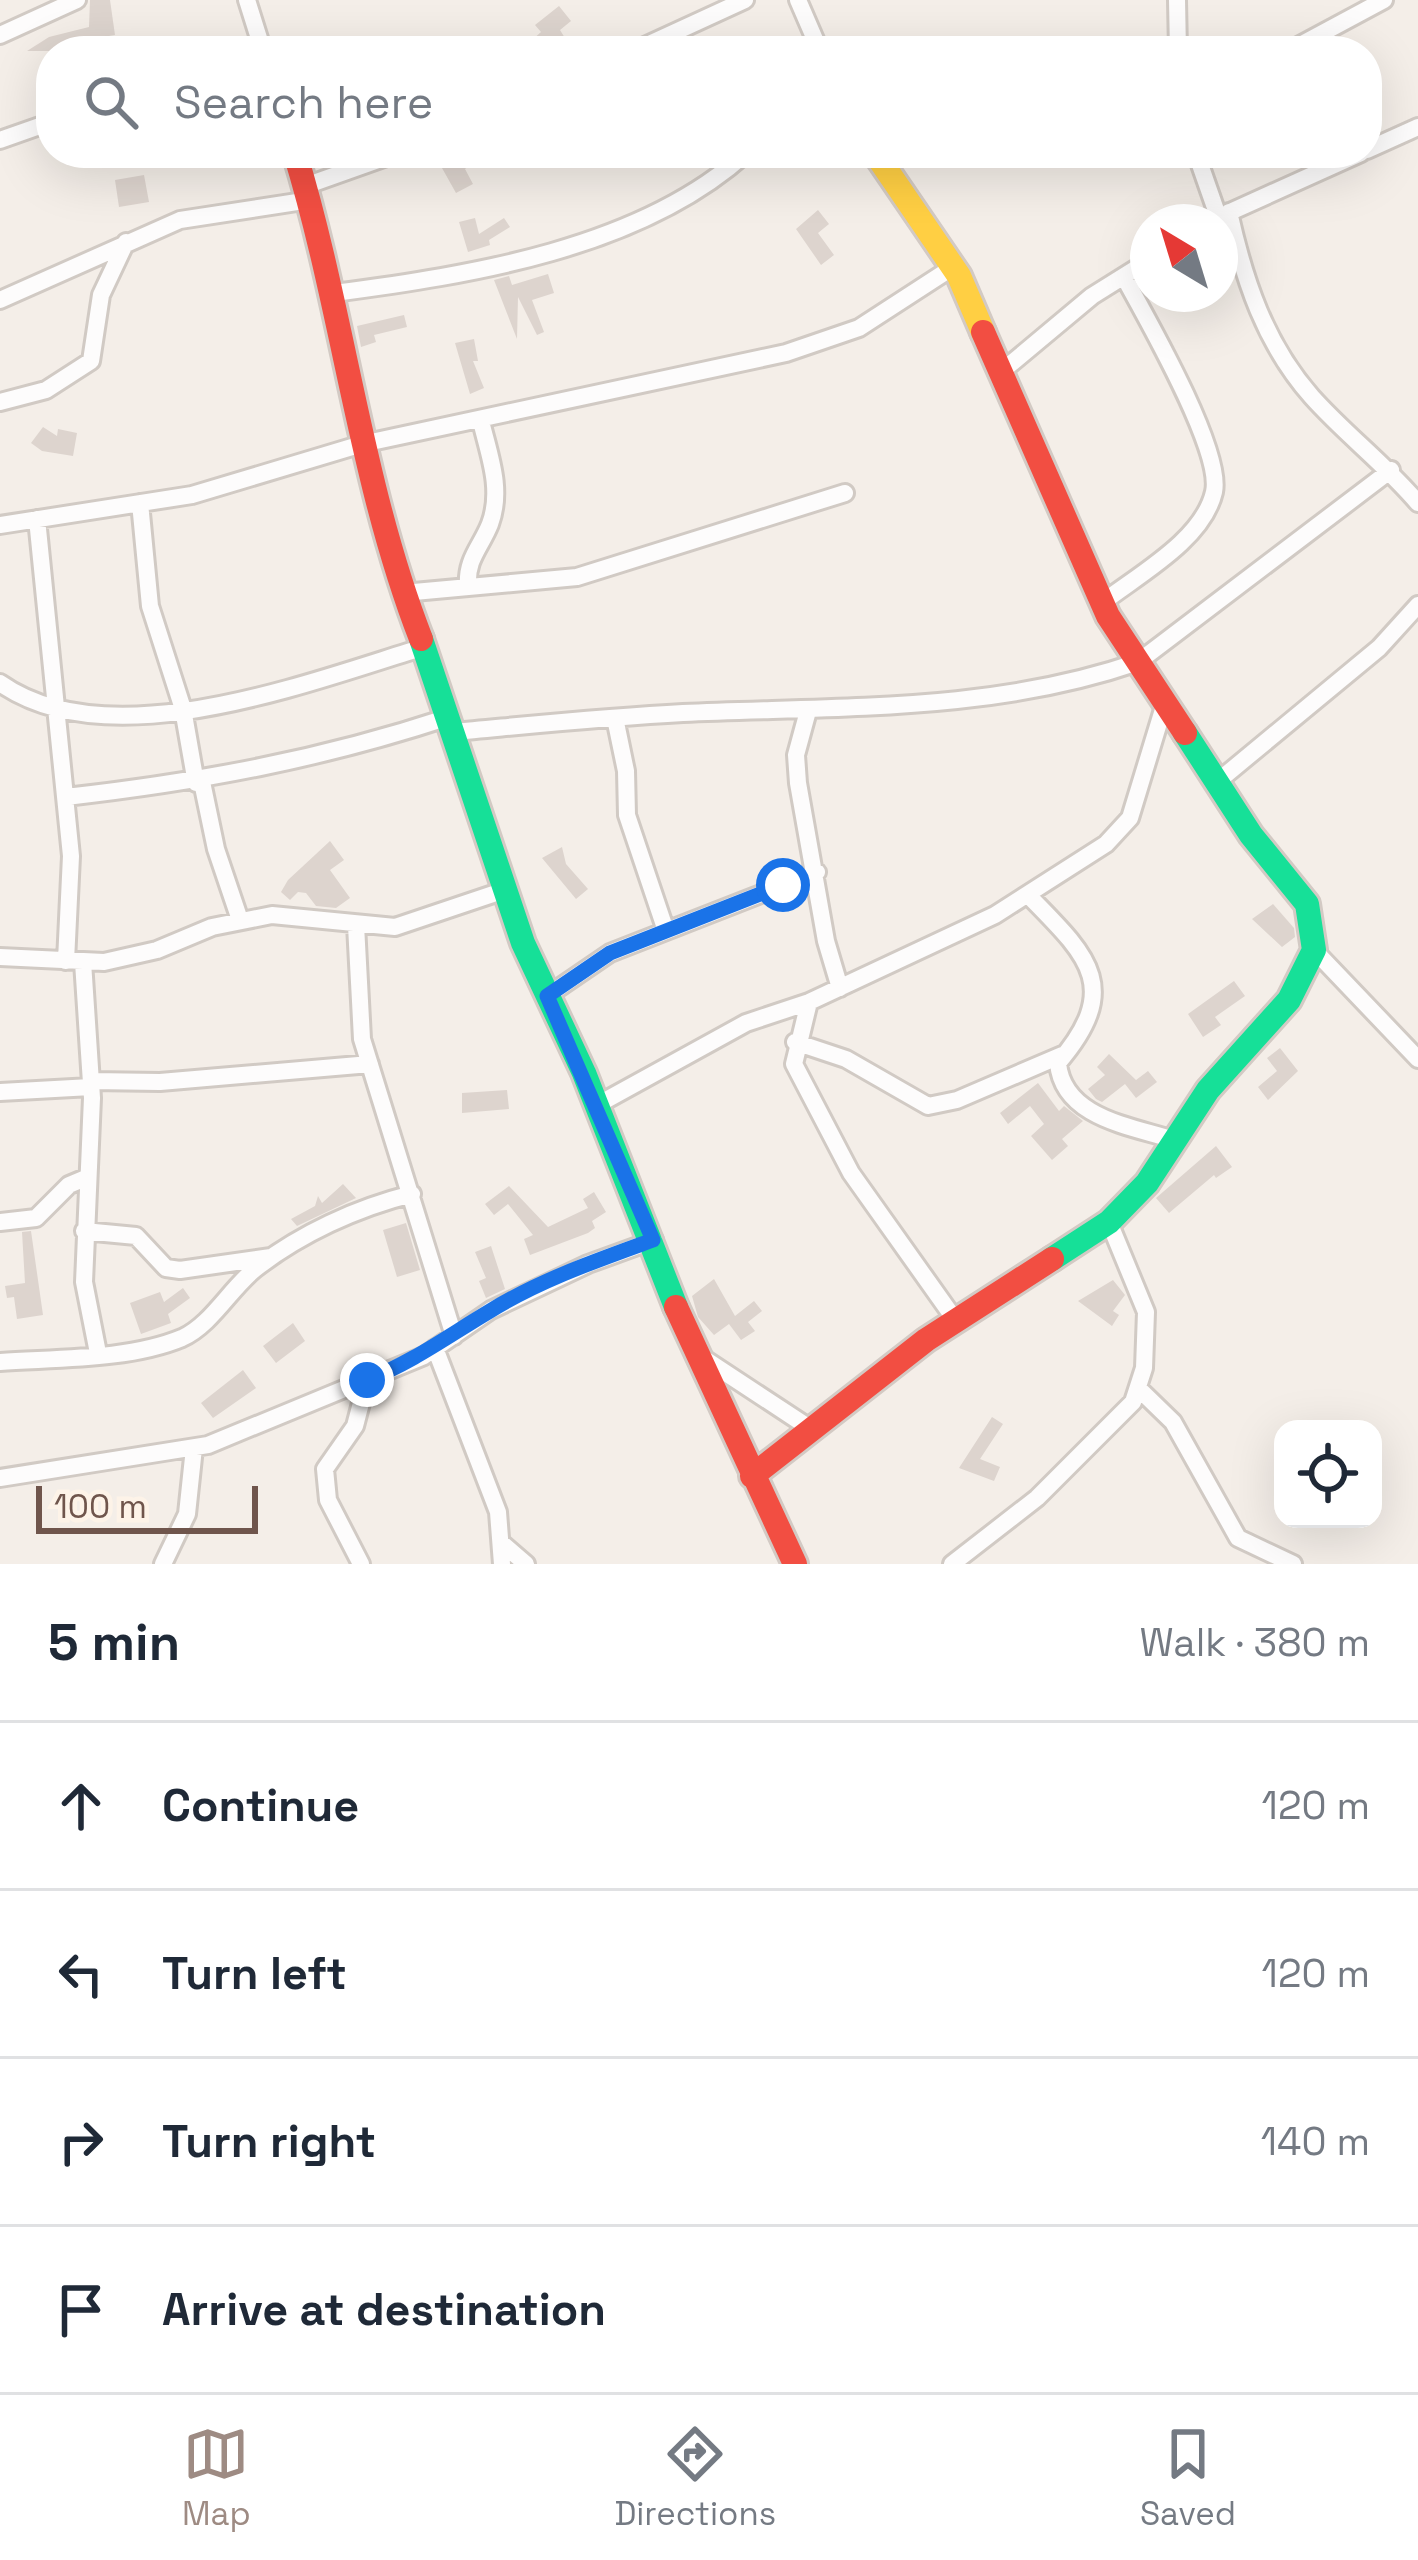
<!DOCTYPE html>
<meta charset="utf-8">
<style>
body{margin:0;font-family:"Space Grotesk",sans-serif;background:#f6f6f7;color:#1f2937}
.controls{position:absolute;right:36px;bottom:36px;display:grid;overflow:hidden;border-radius:24px;box-shadow:0 12px 48px #0002}
.controls button{width:108px;height:108px;display:grid;place-items:center;padding:0;border:0;border-bottom:3px solid #e0e1e3;background:#fff;color:#1f2937;font:60px sans-serif}
.compass{position:absolute;left:1130px;top:204px;width:108px;height:108px;border-radius:50%;background:#fff;box-shadow:0 12px 48px #0002;rotate:322deg}
.scale{position:absolute;left:36px;bottom:30px;width:222px;box-sizing:border-box;padding-left:12px;border:6px solid #6f554c;border-top:0;font-size:33px;line-height:42px;white-space:nowrap;color:#6f554c;-webkit-text-stroke:9px #fdf3e8;paint-order:stroke}
.stop{position:absolute;width:36px;height:36px;margin:-27px;border:9px solid #1a73e8;border-radius:50%;background:#fff}
.stop.end{background:#1a73e8;border-color:#fff;box-shadow:0 3px 12px #0008}
.list{margin:0;padding:0;list-style:none}
h2{display:flex;justify-content:space-between;align-items:center;height:156px;margin:0;padding:0 48px;font-size:51px}
h2 small{font-size:39px;font-weight:400;color:#747a83}
.list li{display:grid;grid-template-columns:78px 1fr auto;gap:36px;align-items:center;box-sizing:border-box;height:168px;padding:0 48px;border-top:3px solid #e0e1e3}
.list b{display:block;font-size:45px;white-space:nowrap}
.list em{font-size:39px;font-style:normal;color:#747a83}
.icon{flex:none;width:66px;height:66px;fill:none;stroke:currentColor;stroke-width:2;stroke-linecap:round;stroke-linejoin:round}
.map{position:relative;flex:none;width:1418px;height:1564px;overflow:hidden}
.search{position:absolute;background:#fff;box-shadow:0 12px 48px #0002;left:36px;right:36px;top:36px;height:132px;display:flex;align-items:center;gap:30px;box-sizing:border-box;padding:0 42px;border-radius:48px;color:#747a83;font-size:45px}
.sheet{height:828px;background:#fff}
nav{display:flex;justify-content:space-around;align-items:center;box-sizing:border-box;height:168px;border-top:3px solid #e0e1e3;background:#fff;font-size:33px;color:#747a83}
nav a{display:grid;justify-items:center;gap:6px}
nav .on{color:#9e8b83}
.map>svg:first-child{display:block}
.building{fill:#ddd4ce}
.lines{fill:none;stroke-linecap:round;stroke-linejoin:round}
.street-casing{stroke:#d1cac4;stroke-width:22}
.fast-casing{stroke:#d3cac4;stroke-width:30}
.slow-casing{stroke:#d3cac4;stroke-width:30}
.jam-casing{stroke:#d3cac4;stroke-width:30}
.street{stroke:#fdfcfc;stroke-width:16}
.fast{stroke:#16e098;stroke-width:24}
.slow{stroke:#ffcf43;stroke-width:24}
.jam{stroke:#f24e42;stroke-width:24}
.route{stroke:#1a73e8;stroke-width:15}
</style>
<div class="map">
<svg width="1418" height="1564" viewBox="0 0 1418 1564">
<rect width="100%" height="100%" fill="#f4eee8"/>
<path class="building" d="M90 0H110L115 35 84 40 86 48 75 51H27L49 37 89 27Z
M559 6 571 21 560 30 573 51H520L541 32 535 25Z
M469 153H485L465 169 473 184 456 193 442 168Z
M144 175 149 202 119 207 115 180Z
M818 210 829 224 818 233 834 255 821 265 796 229Z
M475 218 479 234 504 218 510 227 489 240 490 245 468 252 459 222Z
M548 274 554 293 532 300 544 332 537 335 518 297 517 339 494 280 509 276 512 285Z
M404 315 407 327 374 335 376 342 361 347 357 326Z
M474 339 478 361H473L484 388 470 394 455 343Z
M43 427 57 436 58 429 77 433 73 456 42 451 31 443Z
M330 841 344 860 330 870 350 898 336 908 316 906 306 893 298 892 290 900 281 892 288 880Z
M562 847 566 864 588 889 576 899 542 858Z
M1273 904 1294 928 1295 937 1282 947 1252 919Z
M1234 981 1245 996 1215 1017 1221 1025 1203 1037 1188 1014Z
M1280 1048 1298 1071 1268 1100 1258 1087 1277 1071 1267 1058Z
M1109 1054 1136 1080 1148 1071 1157 1082 1136 1098 1125 1084 1102 1102 1096 1099 1088 1089 1105 1075 1097 1067Z
M1038 1083 1059 1111 1064 1106 1083 1121 1062 1139 1068 1146 1052 1160 1031 1136 1044 1124 1030 1106 1008 1124 1000 1113Z
M507 1090 509 1109 462 1113V1093Z
M1216 1146 1232 1167 1216 1178 1214 1175 1169 1213 1156 1198Z
M343 1184 356 1198 297 1226 291 1219 315 1206 318 1196 322 1203Z
M509 1186 548 1227 588 1208 583 1199 594 1192 606 1212 592 1221 595 1228 588 1233 530 1255 524 1239 533 1235 508 1204 494 1215 485 1204Z
M406 1223 420 1270 397 1277 383 1230Z
M31 1231 43 1315 17 1319 14 1297 7 1298 5 1286 25 1283 22 1232Z
M491 1246 505 1289 486 1298 479 1281 486 1278 475 1252Z
M714 1279 735 1316 754 1301 762 1311 748 1322 755 1331 741 1340 729 1324 714 1335 698 1317 692 1296Z
M1113 1280 1125 1295 1113 1311 1119 1315 1112 1326 1078 1301Z
M183 1288 190 1298 168 1314 171 1323 141 1334 130 1303 160 1292 164 1302Z
M293 1323 305 1341 276 1363 263 1346Z
M243 1370 256 1388 213 1418 201 1403Z
M992 1417 1003 1424 980 1459 1000 1467 994 1481 959 1468Z"/>
<g class="lines">
<defs>
<path id="street" d="M247 0 263 51
M798 0 820 51
M1177 0 1178 51
M0 35 77 0
M634 51 745 0
M1289 51 1384 0
M0 140 51 122
M1367 150 1418 127
M1196 153 1218 216
M305 186 398 153
M1229 212C1244 280 1265 344 1312 397 1346 435 1384 463 1418 503
M1208 222 1361 153
M334 293C470 275 640 249 746 153
M0 300 180 220 310 200
M1001 372 1092 296 1148 261
M0 402 46 390 91 361 101 295 126 242
M140 503 150 606 183 709 196 783
M37 519 71 856 66 961
M0 525 192 495 362 444 786 353 859 328 953 267
M468 586C466 559 481 547 490 524 503 489 489 455 481 421
M403 593 577 577 845 493
M1102 603C1138 575 1203 540 1214 492 1223 451 1146 317 1124 277
M0 683C109 760 309 682 424 647
M808 711 796 755 798 783 826 941 840 988
M615 718 626 771 627 815 665 928
M453 732C530 725 606 717 683 713 837 706 990 713 1138 662L1391 470
M202 782 216 849 240 920
M1217 782 1379 648 1418 605
M66 797C199 782 322 759 449 717
M1028 895C1088 956 1123 987 1058 1063 1063 1118 1131 1126 1174 1140
M356 925 362 1039 454 1336
M1314 950 1418 1059
M0 957 104 962 157 950 212 927 272 915 395 927 505 890
M83 962 92 1098 84 1282 98 1353
M547 996 610 953 817 872
M809 1002 794 1064 851 1173 956 1321
M795 1042 846 1059 928 1106 957 1100 1062 1055
M91 1081 160 1082 370 1064
M0 1092 91 1087
M597 1105 746 1023 809 1002 995 915 1106 844 1130 818 1165 703
M0 1222 36 1218 69 1185 88 1177
M84 1231 136 1236 166 1268 180 1270 271 1257
M435 1348 498 1512 502 1564
M697 1354 814 1431
M0 1362C56 1358 129 1360 182 1338 211 1325 230 1289 255 1269 300 1234 356 1208 412 1194
M1138 1388 1173 1422 1238 1538 1293 1564
M0 1478 208 1445 424 1356 491 1310 588 1264 654 1240
M504 1545 526 1564
M163 1564 187 1514 194 1448
M361 1564 328 1500 325 1469 355 1426 367 1380
M952 1564 1037 1498 1133 1402 1144 1368 1146 1312 1109 1222"/>
<path id="fast" d="M421 639 523 943 584 1073 676 1307
M1052 1259 1109 1222 1147 1183 1208 1090 1289 1000 1314 950 1307 904 1251 835 1185 733"/>
<path id="slow" d="M875 153 959 276 983 332"/>
<path id="jam" d="M295 153C344 314 360 482 421 639
M983 332 1108 616 1185 733
M676 1307 795 1564
M752 1476 926 1340 1052 1259"/>
</defs>
<use href="#street" class="street-casing"/>
<use href="#fast" class="fast-casing"/>
<use href="#slow" class="slow-casing"/>
<use href="#jam" class="jam-casing"/>
<use href="#street" class="street"/>
<use href="#fast" class="fast"/>
<use href="#slow" class="slow"/>
<use href="#jam" class="jam"/>
</g>
<g class="lines">
<path class="route" d="M367 1380C413 1362 448 1336 490 1311 540 1280 598 1260 653 1240L547 996 610 953 783 885"/>
</g>
</svg>
<div class="controls">
<button><svg class="icon" aria-label="locate" viewBox="0 0 24 24"><circle cx="12" cy="12" r="6"/><path d="M12 2v4M12 18v4M2 12h4M18 12h4"/></svg></button>
</div>
<svg class="compass" viewBox="-18 -18 36 36"><path d="M0-13l5 13h-10z" fill="#e53935"/><path d="M0 13l5-13h-10z" fill="#747a83"/></svg>
<div class="scale">100 m</div>
<div class="stop" style="left:783px;top:885px"></div>
<div class="stop end" style="left:367px;top:1380px"></div>
<div class="search"><svg class="icon" aria-label="search" viewBox="0 0 24 24"><circle cx="10" cy="10" r="6"/><path d="M15 15l6 6"/></svg>Search here</div>
</div>
<section class="sheet">
<h2>5 min<small>Walk · 380 m</small></h2>
<ul class="list">
<li><svg class="icon" aria-label="ahead" viewBox="0 0 24 24"><path d="M12 20V5M6 11l6-6 6 6"/></svg><div><b>Continue</b></div><em>120 m</em></li>
<li><svg class="icon" aria-label="left" viewBox="0 0 24 24"><path d="M17 20v-9H6M10 6l-5 5 5 5"/></svg><div><b>Turn left</b></div><em>120 m</em></li>
<li><svg class="icon" aria-label="right" viewBox="0 0 24 24"><path d="M7 20v-9h11M14 6l5 5-5 5"/></svg><div><b>Turn right</b></div><em>140 m</em></li>
<li><svg class="icon" aria-label="arrive" viewBox="0 0 24 24"><path d="M6 21V4h12l-3 4 3 4H6"/></svg><div><b>Arrive at destination</b></div></li>
</ul>
</section>
<nav>
<a class="on"><svg class="icon" aria-label="map" viewBox="0 0 24 24"><path d="M3 6l6-2 6 2 6-2v14l-6 2-6-2-6 2zM9 4v14M15 6v14"/></svg>Map</a>
<a><svg class="icon" aria-label="directions" viewBox="0 0 24 24"><path d="M12 3l9 9-9 9-9-9zM9 14v-3h6M13 9l2 2-2 2"/></svg>Directions</a>
<a><svg class="icon" aria-label="saved" viewBox="0 0 24 24"><path d="M7 4h10v16l-5-4-5 4z"/></svg>Saved</a>
</nav>
